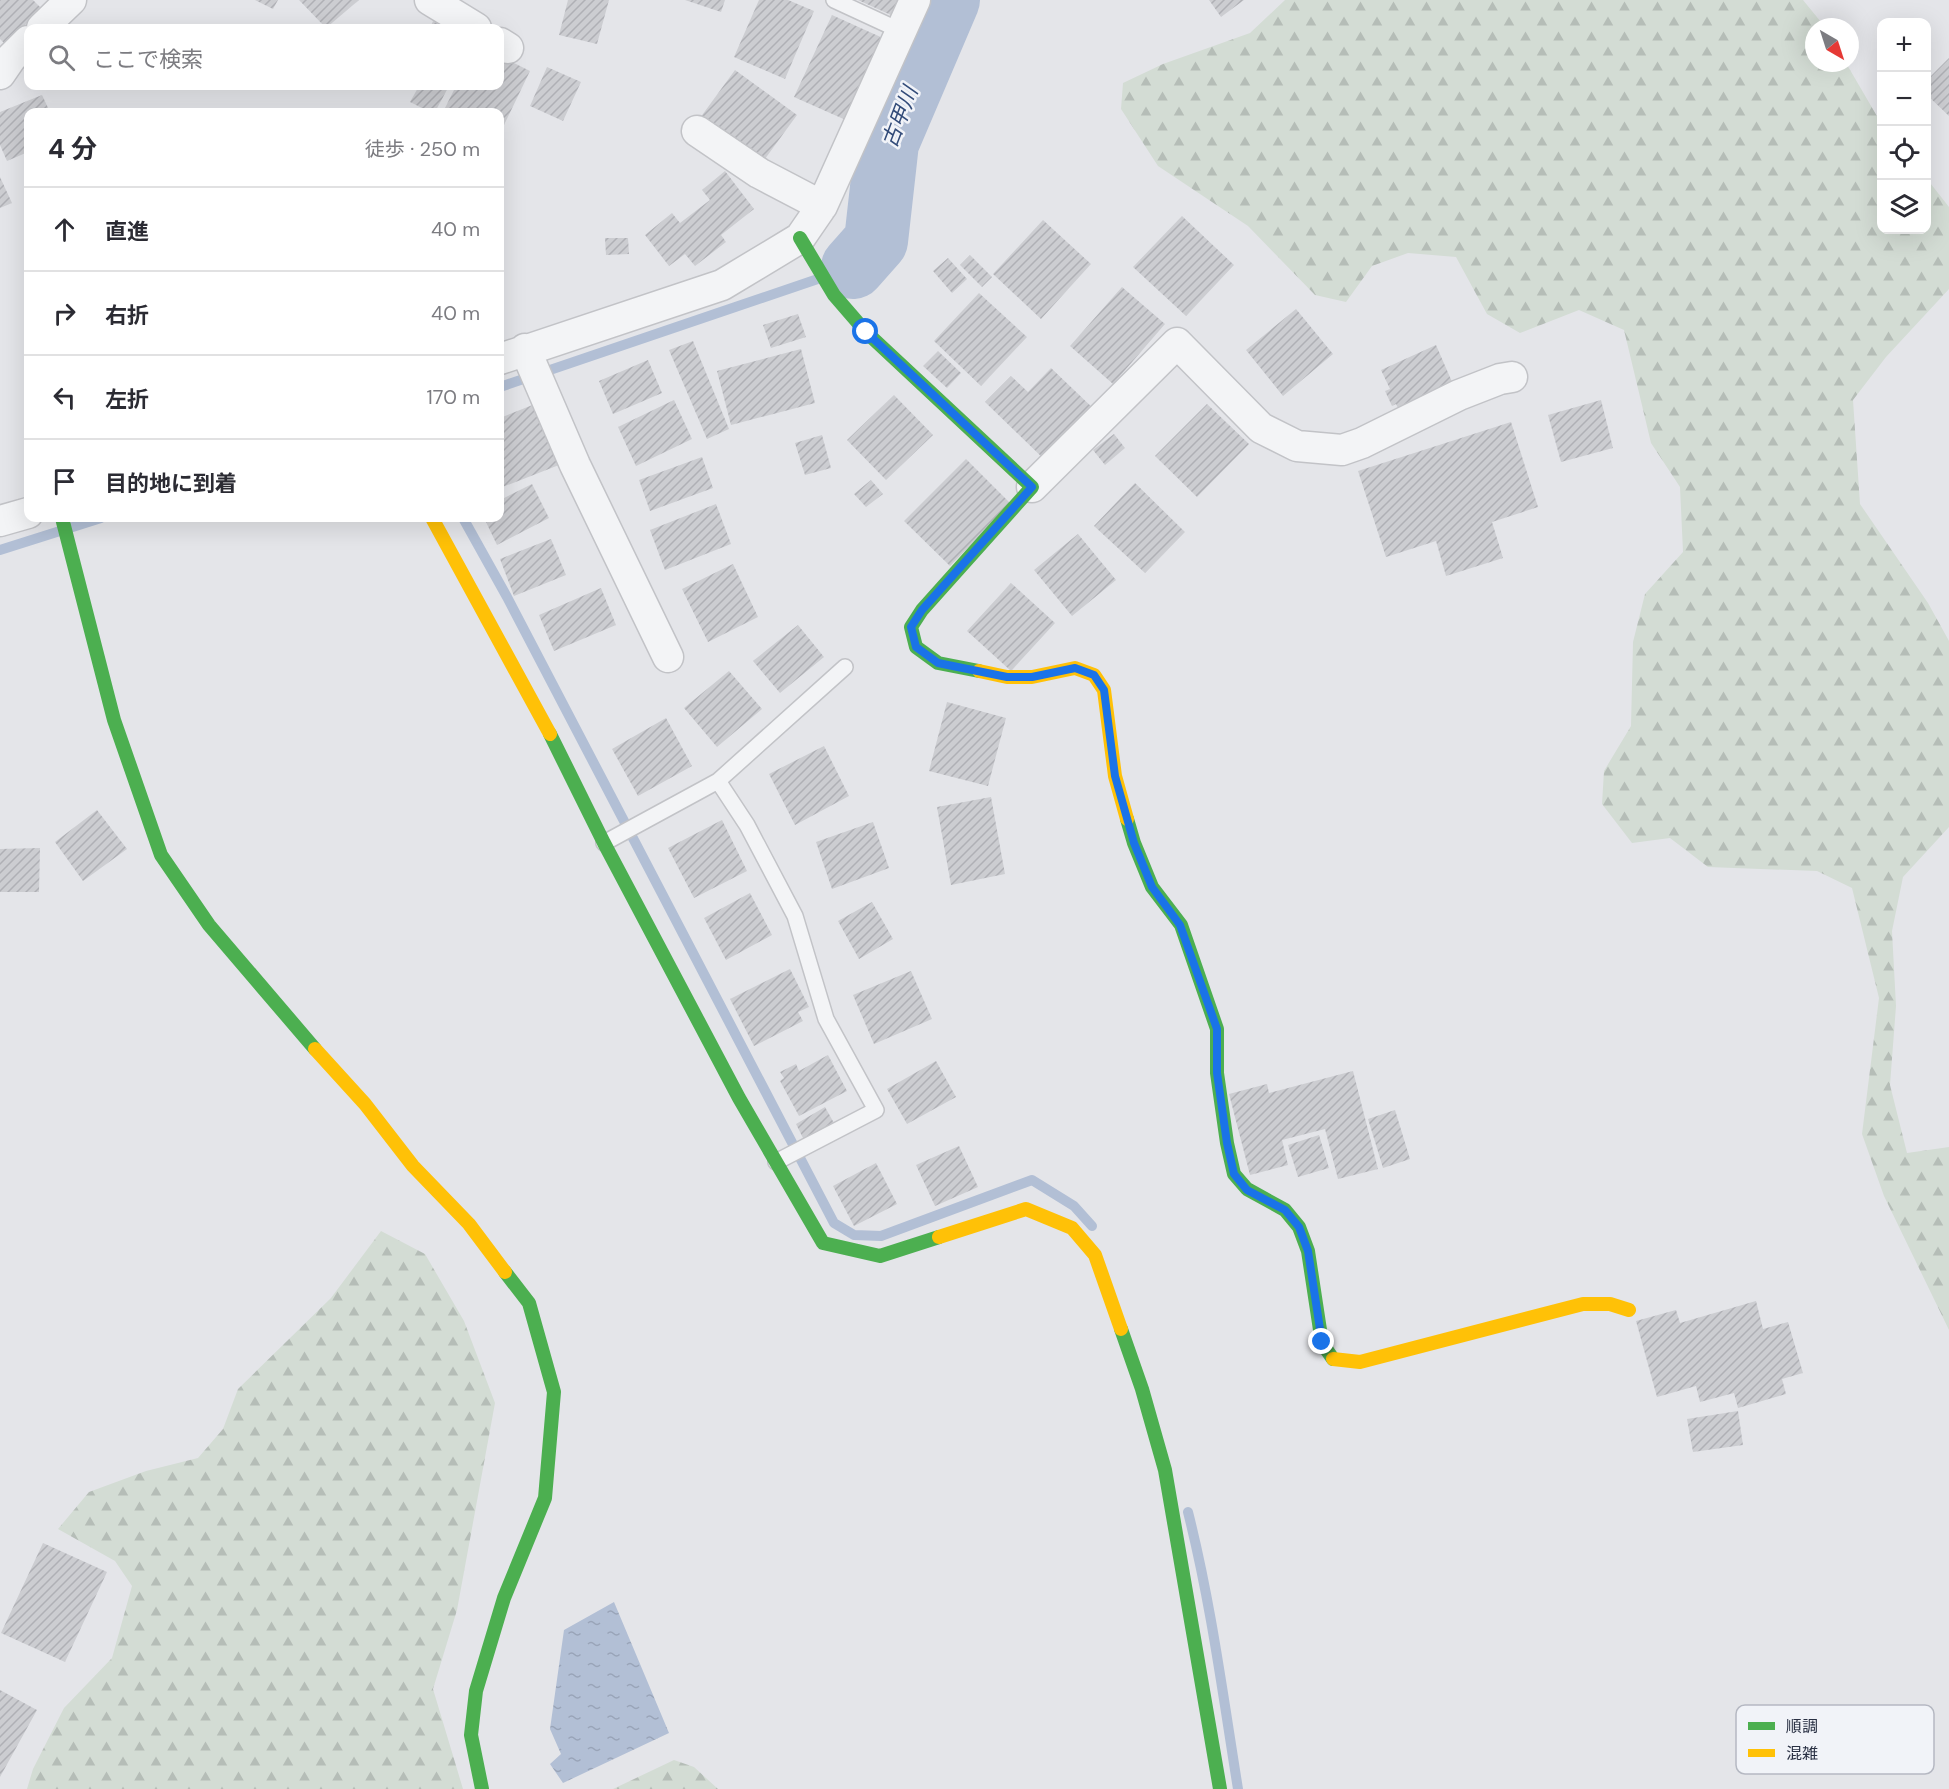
<!DOCTYPE html>
<html lang="ja">
<meta charset="utf-8">
<style>
body{margin:0;font-family:"DM Sans","Noto Sans JP",sans-serif;background:#f7f7f7;color:#2b2b33}
.controls{position:absolute;right:18px;top:18px;display:grid;overflow:hidden;border-radius:12px;box-shadow:0 6px 24px #0002}
.controls button{width:54px;height:54px;display:grid;place-items:center;padding:0;border:0;border-bottom:2px solid #e1e1e2;background:#fff;color:#2b2b33;font:30px sans-serif}
.compass{position:absolute;left:1805px;top:18px;width:54px;height:54px;border-radius:50%;background:#fff;box-shadow:0 6px 24px #0002;rotate:141deg}
.stop{position:absolute;width:18px;height:18px;margin:-14px;border:4px solid #1a73e8;border-radius:50%;background:#fff}
.stop.end{background:#1a73e8;border-color:#fff;box-shadow:0 2px 6px #0008}
.list{margin:0;padding:0;list-style:none}
h2{display:flex;justify-content:space-between;align-items:center;height:78px;margin:0;padding:0 24px;font-size:26px}
h2 small{font-size:20px;font-weight:400;color:#7c7c81}
.list li{display:grid;grid-template-columns:39px 1fr auto;gap:18px;align-items:center;box-sizing:border-box;height:84px;padding:0 24px;border-top:2px solid #e1e1e2}
.list b{display:block;font-size:22px;white-space:nowrap}
.list em{font-size:20px;font-style:normal;color:#7c7c81}
.icon{flex:none;width:33px;height:33px;fill:none;stroke:currentColor;stroke-width:2;stroke-linecap:round;stroke-linejoin:round}
.map{position:relative;flex:none;width:1949px;height:1789px;overflow:hidden}
.search{position:absolute;background:#fff;box-shadow:0 6px 24px #0002;left:24px;top:24px;width:480px;height:66px;display:flex;align-items:center;gap:15px;box-sizing:border-box;padding:0 21px;border-radius:12px;color:#7c7c81;font-size:22px}
.panel{position:absolute;background:#fff;box-shadow:0 6px 24px #0002;left:24px;top:108px;width:480px;height:414px;border-radius:12px}
.map>svg:first-child{display:block}
.forest{fill:url(#forest-firs)}
.water{fill:url(#water-ripples)}
.lines{fill:none;stroke-linecap:round;stroke-linejoin:round}
.stream{stroke:#b2bfd5;stroke-width:10}
.river{stroke:#b2bfd5;stroke-width:64}
.building{fill:url(#building-hatch)}
.lane-casing{stroke:#c2c3c7;stroke-width:18}
.street-casing{stroke:#c2c3c7;stroke-width:33}
.lane{stroke:#f3f4f6;stroke-width:15}
.street{stroke:#f3f4f6;stroke-width:30}
.fast{stroke:#4caf50;stroke-width:14}
.slow{stroke:#ffc107;stroke-width:14}
.route{stroke:#1a73e8;stroke-width:8}
.labels{text-anchor:middle;stroke-width:5;stroke-linejoin:round;paint-order:stroke}
.water-label{font-size:21px;font-style:italic;fill:#324b79;stroke:#f1f3f8}
.key{fill:#f1f3f8;stroke:#b5b8c2;stroke-width:1.5}
.key-label{font-size:16px;fill:#293043}
</style>
<div class="map">
<svg width="1949" height="1789" viewBox="0 0 1949 1789">
<defs>
<pattern id="forest-firs" width="22" height="20" patternUnits="userSpaceOnUse" patternTransform="scale(1.5)"><rect width="22" height="20" fill="#d3dcd4"/><path d="M5 1l3.5 6h-7zM16 11l3.5 6h-7z" fill="#b5bdb7"/></pattern>
<pattern id="water-ripples" width="26" height="14" patternUnits="userSpaceOnUse" patternTransform="scale(1.5)"><rect width="26" height="14" fill="#b2bfd5"/><path d="M2 4q2-2 4 0t4 0M15 11q2-2 4 0t4 0" fill="none" stroke="#99a4b8"/></pattern>
<pattern id="building-hatch" width="6" height="6" patternUnits="userSpaceOnUse" patternTransform="scale(1.5)"><rect width="6" height="6" fill="#cccdd1"/><path d="M-1 1l2-2M0 6l6-6M5 7l2-2" fill="none" stroke="#afb0b5"/></pattern>
</defs>
<rect width="100%" height="100%" fill="#e4e5e9"/>
<path class="forest" d="M1285 0H1803L1825 27H1814V63H1846L1881 123 1882 230H1926L1927 179 1949 207V289L1886 357 1853 400 1860 504 1928 603 1949 641V827L1903 877 1892 931 1896 1006 1890 1085 1907 1153 1949 1147V1330L1884 1196 1862 1134 1879 998 1852 888 1817 871 1708 867 1670 838 1632 843 1602 804 1604 771 1631 726 1633 642 1645 594 1683 552 1680 487 1651 443 1624 330 1579 310 1520 333 1487 314 1456 257 1408 253 1372 266 1346 302 1315 295 1248 226 1158 166 1121 109 1123 83 1163 64 1250 33Z
M381 1231 425 1254 464 1321 495 1403 457 1610 433 1689 463 1789H27L33 1769 64 1708 112 1658 132 1586 115 1561 58 1529 89 1492 146 1471 198 1458 223 1429 238 1389 331 1298Z
M674 1760 694 1767 718 1789H613Z"/>
<path class="water" d="M614 1602 669 1733 563 1783 550 1764 561 1754 550 1729 564 1630Z"/>
<g class="lines">
<path class="stream" d="M500 387 853 267
M463 518 507 597 834 1223 854 1235 881 1236 1032 1180 1074 1206 1092 1226
M0 550 101 518
M1188 1512C1211 1603 1223 1696 1238 1789"/>
<path class="river" d="M853 267 876 241 887 143 948 0"/>
</g>
<path class="building" d="M0 0H33L41 8 6 45 0 39Z
M255 0H278L273 9Z
M299 0H359L326 28Z
M568 0H609L597 44 559 35Z
M685 0H725L721 12Z
M759 0H788L814 11 785 79 734 57Z
M858 0H901L893 16Z
M1209 0H1244L1221 17Z
M832 15 885 39 848 121 794 97Z
M433 21 447 28H430Z
M500 56 530 71 503 127 500 126V112H449L444 110 456 86H500Z
M1949 58V116L1926 94V81Z
M547 67 581 82 563 121 530 106Z
M735 70 797 115 762 163 700 118Z
M419 86H449L435 112H430L410 102Z
M42 95 50 112H28V152L7 161 0 145V112Z
M725 171 754 209 721 235 726 242 695 266 685 254 669 266 645 235 672 213 680 223 710 200 702 190Z
M0 177 12 203 0 208Z
M1182 216 1234 265 1186 316 1133 267Z
M1043 220 1091 264 1041 319 993 274Z
M605 238H628L629 254 606 255Z
M970 255 992 277 982 287 960 265Z
M948 258 967 279 952 293 933 271Z
M1122 287 1165 324 1113 384 1070 346Z
M979 293 1027 337 981 386 934 341Z
M1296 309 1333 354 1283 396 1246 350Z
M798 314 806 337 771 348 763 325Z
M693 341 729 429 707 439 669 350Z
M1436 345 1456 391 1402 416 1396 404 1392 406 1385 391 1390 389 1381 370Z
M801 349 815 403 731 425 717 371Z
M938 351 961 373 947 388 923 366Z
M648 360 662 393 613 414 599 381Z
M1051 368 1096 411 1047 462 985 402 1011 376 1028 392Z
M894 395 933 435 886 480 847 440Z
M674 400 692 439 636 466 618 427Z
M1601 400 1613 448 1561 462 1548 415Z
M535 404 559 465 500 488V418Z
M1207 404 1249 444 1197 497 1155 456Z
M1511 422 1538 507 1492 522 1503 558 1446 576 1436 541 1386 557 1358 471Z
M1114 434 1125 448 1105 465 1093 450Z
M822 435 831 468 805 475 795 443Z
M702 457 713 488 650 511 639 480Z
M966 459 1011 504 950 566 904 521Z
M871 480 883 494 866 507 854 494Z
M1135 483 1185 532 1145 573 1094 526Z
M532 484 549 518 497 545 484 518H500V500Z
M716 504 731 544 665 570 650 530Z
M1078 534 1116 580 1072 616 1034 570Z
M551 539 566 575 514 596 500 559Z
M733 564 758 617 708 642 682 589Z
M1011 583 1055 623 1011 671 967 631Z
M601 588 616 625 554 651 539 615Z
M798 625 824 657 780 693 753 661Z
M729 671 762 709 717 747 684 708Z
M947 702 1006 718 988 786 929 771Z
M666 718 692 766 638 796 612 749Z
M824 746 849 796 795 825 769 774Z
M991 797 1005 874 951 885 937 807Z
M97 810 127 849 83 881 55 842Z
M722 820 747 871 694 898 668 848Z
M873 822 889 868 832 889 816 842Z
M40 848 39 892H0V849Z
M750 893 772 935 726 960 704 918Z
M872 902 893 939 859 959 838 921Z
M790 969 809 1007 798 1012 803 1021 754 1046 730 999Z
M911 971 932 1019 874 1044 853 995Z
M828 1055 847 1091 799 1116 780 1081 784 1078 780 1072 796 1064 799 1071Z
M936 1061 956 1097 907 1124 887 1089Z
M1353 1071 1378 1169 1338 1179 1325 1129 1282 1140 1288 1165 1250 1175 1229 1094 1267 1084 1269 1093Z
M825 1107 834 1123 804 1140 796 1124Z
M1395 1110 1410 1159 1383 1168 1368 1119Z
M1319 1135 1329 1168 1298 1177 1288 1145Z
M959 1146 978 1187 935 1206 916 1165Z
M876 1163 897 1204 854 1226 833 1186Z
M1756 1301 1763 1329 1788 1322 1803 1373 1782 1379 1786 1394 1738 1408 1734 1393 1700 1402 1696 1386 1657 1397 1636 1321 1676 1310 1680 1323Z
M1738 1411 1743 1445 1693 1452 1687 1419Z
M43 1543 107 1572 65 1662 1 1633Z
M0 1690 37 1710 0 1777Z"/>
<g class="lines">
<defs>
<path id="lane" d="M834 0 901 31
M718 781 747 825 795 916 826 1019 876 1110 776 1162
M604 843 718 781 845 667"/>
<path id="street" d="M430 0 476 28
M42 28 71 0
M500 43 508 48
M0 74 11 58 28 41
M697 131 759 173 822 206
M525 349 575 465 668 657
M500 359 722 285 800 238 822 206 915 0
M1032 487 1177 343 1261 428 1297 446 1342 450 1362 443 1459 395 1500 379 1512 377
M0 521 28 513"/>
</defs>
<use href="#lane" class="lane-casing"/>
<use href="#street" class="street-casing"/>
<use href="#lane" class="lane"/>
<use href="#street" class="street"/>
<path class="fast" d="M800 238 834 295 866 332 1032 487 922 610 911 627 916 647 938 663 979 671
M62 518 114 720 161 855 209 925 315 1049
M550 734 604 843 739 1098 823 1243 880 1256 939 1237
M1127 819 1134 843 1152 887 1181 925 1217 1029V1073L1227 1143 1234 1174 1247 1189 1285 1210 1299 1227 1308 1251 1322 1343 1333 1359
M1121 1329 1142 1389 1165 1470 1220 1789
M482 1789 471 1735 476 1691 504 1598 545 1498 554 1392 529 1303 505 1272"/>
<path class="slow" d="M432 518 550 734
M979 671 1007 677H1032L1075 668 1094 675 1104 690 1115 776 1127 819
M315 1049 365 1104 413 1166 469 1224 505 1272
M939 1237 1026 1209 1072 1228 1095 1255 1121 1329
M1333 1359 1360 1362 1583 1304H1610L1629 1310"/>
</g>
<g class="lines">
<path class="route" d="M866 332 1032 487 922 610 911 627 916 647 938 663 1007 677H1032L1075 668 1094 675 1104 690 1115 776 1134 843 1152 887 1180 925 1217 1029V1073L1227 1143 1234 1174 1247 1190 1285 1210 1299 1227 1308 1251 1322 1342"/>
</g>
<g class="labels">
<g class="water-label">
<text transform="translate(900 117) rotate(-69)" y="7">古甲川</text>
</g>
</g>
<rect x="1736" y="1705" width="198" height="69" rx="9" class="key"/>
<rect x="1748" y="1722" width="27" height="8" fill="#4caf50"/>
<rect x="1748" y="1749" width="27" height="8" fill="#ffc107"/>
<g class="key-label">
<text x="1786" y="1732">順調</text>
<text x="1786" y="1759">混雑</text>
</g>
</svg>
<div class="controls">
<button>+</button>
<button>−</button>
<button><svg class="icon" aria-label="locate" viewBox="0 0 24 24"><circle cx="12" cy="12" r="6"/><path d="M12 2v4M12 18v4M2 12h4M18 12h4"/></svg></button>
<button><svg class="icon" aria-label="layers" viewBox="0 0 24 24"><path d="M12 4l9 5-9 5-9-5zM3 14l9 5 9-5"/></svg></button>
</div>
<svg class="compass" viewBox="-18 -18 36 36"><path d="M0-13l5 13h-10z" fill="#e53935"/><path d="M0 13l5-13h-10z" fill="#7c7c81"/></svg>
<div class="stop" style="left:866px;top:332px"></div>
<div class="stop end" style="left:1322px;top:1342px"></div>
<div class="search"><svg class="icon" aria-label="search" viewBox="0 0 24 24"><circle cx="10" cy="10" r="6"/><path d="M15 15l6 6"/></svg>ここで検索</div>
<section class="panel">
<h2>4 分<small>徒歩 · 250 m</small></h2>
<ul class="list">
<li><svg class="icon" aria-label="ahead" viewBox="0 0 24 24"><path d="M12 20V5M6 11l6-6 6 6"/></svg><div><b>直進</b></div><em>40 m</em></li>
<li><svg class="icon" aria-label="right" viewBox="0 0 24 24"><path d="M7 20v-9h11M14 6l5 5-5 5"/></svg><div><b>右折</b></div><em>40 m</em></li>
<li><svg class="icon" aria-label="left" viewBox="0 0 24 24"><path d="M17 20v-9H6M10 6l-5 5 5 5"/></svg><div><b>左折</b></div><em>170 m</em></li>
<li><svg class="icon" aria-label="arrive" viewBox="0 0 24 24"><path d="M6 21V4h12l-3 4 3 4H6"/></svg><div><b>目的地に到着</b></div></li>
</ul>
</section>
</div>
